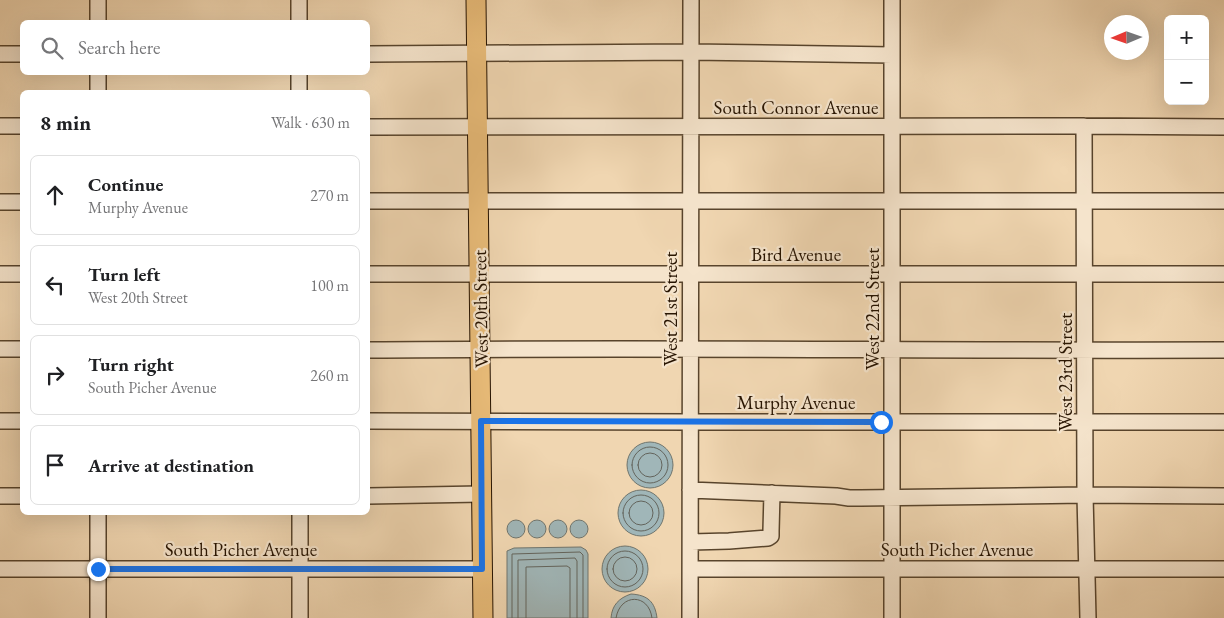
<!DOCTYPE html>
<meta charset="utf-8">
<style>
body{margin:0;font-family:"EB Garamond",serif;background:#f6f6f6;color:#202124}
.controls{position:absolute;right:15px;top:15px;display:grid;overflow:hidden;border-radius:8px;box-shadow:0 5px 20px #0002}
.controls button{width:45px;height:45px;display:grid;place-items:center;padding:0;border:0;border-bottom:1px solid #e0e0e0;background:#fff;color:#202124;font:25px sans-serif}
.compass{position:absolute;left:1104px;top:15px;width:45px;height:45px;border-radius:50%;background:#fff;box-shadow:0 5px 20px #0002;rotate:268deg}
.stop{position:absolute;width:15px;height:15px;margin:-11px;border:4px solid #1a73e8;border-radius:50%;background:#fff}
.stop.end{background:#1a73e8;border-color:#fff;box-shadow:0 1px 5px #0008}
.list{margin:0;padding:0;list-style:none}
h2{display:flex;justify-content:space-between;align-items:center;height:65px;margin:0;padding:0 20px;font-size:21px}
h2 small{font-size:16px;font-weight:400;color:#757577}
.list li{display:grid;grid-template-columns:32px 1fr auto;gap:15px;align-items:center;box-sizing:border-box;height:80px;margin:0 10px 10px;padding:0 10px;border:1px solid #e0e0e0;border-radius:8px}
.list b{display:block;font-size:19px;white-space:nowrap}
.list p{margin:0;font-size:16px;white-space:nowrap;color:#757577}
.list em{font-size:16px;font-style:normal;color:#757577}
.icon{flex:none;width:28px;height:28px;fill:none;stroke:currentColor;stroke-width:2;stroke-linecap:round;stroke-linejoin:round}
.map{position:relative;flex:none;width:1224px;height:618px;overflow:hidden}
.search{position:absolute;background:#fff;box-shadow:0 5px 20px #0002;left:20px;top:20px;width:350px;height:55px;display:flex;align-items:center;gap:12px;box-sizing:border-box;padding:0 18px;border-radius:8px;color:#757577;font-size:19px}
.panel{position:absolute;background:#fff;box-shadow:0 5px 20px #0002;left:20px;top:90px;width:350px;height:425px;border-radius:8px}
.map>svg:first-child{display:block}
.water{fill:#a0b6b8;stroke:#6f756e}
.lines{fill:none;stroke-linecap:round;stroke-linejoin:round}
.shore{stroke:#63645c;stroke-width:1}
.minor-casing{stroke:#58442c;stroke-width:18}
.major-casing{stroke:#261300;stroke-width:21}
.minor{stroke:#f5e4cc;stroke-width:15}
.major{stroke:#e8bb78;stroke-width:19}
.route{stroke:#1a73e8;stroke-width:6}
.labels{text-anchor:middle;stroke-width:4.5;stroke-linejoin:round;paint-order:stroke}
.street-label{font-size:19px;fill:#261300;stroke:#f5e4cc}
</style>
<div class="map">
<svg width="1224" height="618" viewBox="0 0 1224 618">
<rect width="100%" height="100%" fill="#f0d6b1"/>
<filter id="stains"><feTurbulence type="fractalNoise" baseFrequency=".004" numOctaves="4"/><feColorMatrix values="0 0 0 0 .2 0 0 0 0 .09 0 0 0 0 .02 0 0 0 .5 -.17"/></filter>
<radialGradient id="worn" r=".72"><stop offset=".6" stop-color="#630" stop-opacity="0"/><stop offset="1" stop-color="#630" stop-opacity=".3"/></radialGradient>
<path class="water" d="M627 465a23 23 0 1 1 46 0a23 23 0 1 1-46 0Z
M618 513a23 23 0 1 1 46 0a23 23 0 1 1-46 0Z
M549 529a9 9 0 1 1 18 0a9 9 0 1 1-18 0Z
M528 529a9 9 0 1 1 18 0a9 9 0 1 1-18 0Z
M570 529a9 9 0 1 1 18 0a9 9 0 1 1-18 0Z
M507 529a9 9 0 1 1 18 0a9 9 0 1 1-18 0Z
M602 569a23 23 0 1 1 46 0a23 23 0 1 1-46 0Z
M581 547 586 550 588 554V618H507V551L514 548Z
M631 594C648 595 655 602 657 618H611C612 605 619 598 631 594Z"/>
<g class="lines">
<path class="shore" d="M632 465a18 18 0 1 1 36 0a18 18 0 1 1-36 0Z
M638 465a12 12 0 1 1 24 0a12 12 0 1 1-24 0Z
M623 513a18 18 0 1 1 36 0a18 18 0 1 1-36 0Z
M629 513a12 12 0 1 1 24 0a12 12 0 1 1-24 0Z
M607 569a18 18 0 1 1 36 0a18 18 0 1 1-36 0Z
M613 569a12 12 0 1 1 24 0a12 12 0 1 1-24 0Z
M512 618V554L580 552 583 555V618
M518 618V560L575 558 577 561V618
M526 618V567L567 566 570 568V618
M616 618C620 593 649 593 652 618"/>
<defs>
<path id="minor" d="M98 0V22
M299 22V0
M0 54H22
M368 54 691 52 892 55
M98 72V92
M299 92V72
M0 126H22
M1084 126 1085 495 1088 618
M368 127 1084 126 1224 127
M368 201H1224
M0 202H22
M0 274H22
M368 274H1224
M0 349H22
M368 350C653 347 939 351 1224 350
M0 421H22
M368 421 690 422H1224
M690 490 836 496 849 498H861L1085 495 1224 496
M0 496H22
M368 496 481 494
M98 512V618
M691 542 729 541 768 538 771 536V531L772 493
M0 569H482
M690 569H1224
M300 618V512
M690 618 691 0
M892 618V0"/>
<path id="major" d="M476 0 483 618"/>
</defs>
<use href="#minor" class="minor-casing"/>
<use href="#major" class="major-casing"/>
<use href="#minor" class="minor"/>
<use href="#major" class="major"/>
</g>
<g class="lines">
<path class="route" d="M98 569H482L481 421 881 422"/>
</g>
<g class="labels">
<g class="street-label">
<text x="796" y="114">South Connor Avenue</text>
<text x="796" y="261">Bird Avenue</text>
<text transform="translate(480 309) rotate(-91)" y="7">West 20th Street</text>
<text transform="translate(670 309) rotate(-90)" y="7">West 21st Street</text>
<text transform="translate(872 309) rotate(-90)" y="7">West 22nd Street</text>
<text transform="translate(1065 372) rotate(-90)" y="7">West 23rd Street</text>
<text x="796" y="409">Murphy Avenue</text>
<text x="241" y="556">South Picher Avenue</text>
<text x="957" y="556">South Picher Avenue</text>
</g>
</g>
<rect width="100%" height="100%" filter="url(#stains)"/>
<rect width="100%" height="100%" fill="url(#worn)"/>
</svg>
<div class="controls">
<button>+</button>
<button>−</button>
</div>
<svg class="compass" viewBox="-18 -18 36 36"><path d="M0-13l5 13h-10z" fill="#e53935"/><path d="M0 13l5-13h-10z" fill="#757577"/></svg>
<div class="stop" style="left:881px;top:422px"></div>
<div class="stop end" style="left:98px;top:569px"></div>
<div class="search"><svg class="icon" aria-label="search" viewBox="0 0 24 24"><circle cx="10" cy="10" r="6"/><path d="M15 15l6 6"/></svg>Search here</div>
<section class="panel">
<h2>8 min<small>Walk · 630 m</small></h2>
<ul class="list">
<li><svg class="icon" aria-label="ahead" viewBox="0 0 24 24"><path d="M12 20V5M6 11l6-6 6 6"/></svg><div><b>Continue</b><p>Murphy Avenue</p></div><em>270 m</em></li>
<li><svg class="icon" aria-label="left" viewBox="0 0 24 24"><path d="M17 20v-9H6M10 6l-5 5 5 5"/></svg><div><b>Turn left</b><p>West 20th Street</p></div><em>100 m</em></li>
<li><svg class="icon" aria-label="right" viewBox="0 0 24 24"><path d="M7 20v-9h11M14 6l5 5-5 5"/></svg><div><b>Turn right</b><p>South Picher Avenue</p></div><em>260 m</em></li>
<li><svg class="icon" aria-label="arrive" viewBox="0 0 24 24"><path d="M6 21V4h12l-3 4 3 4H6"/></svg><div><b>Arrive at destination</b></div></li>
</ul>
</section>
</div>
